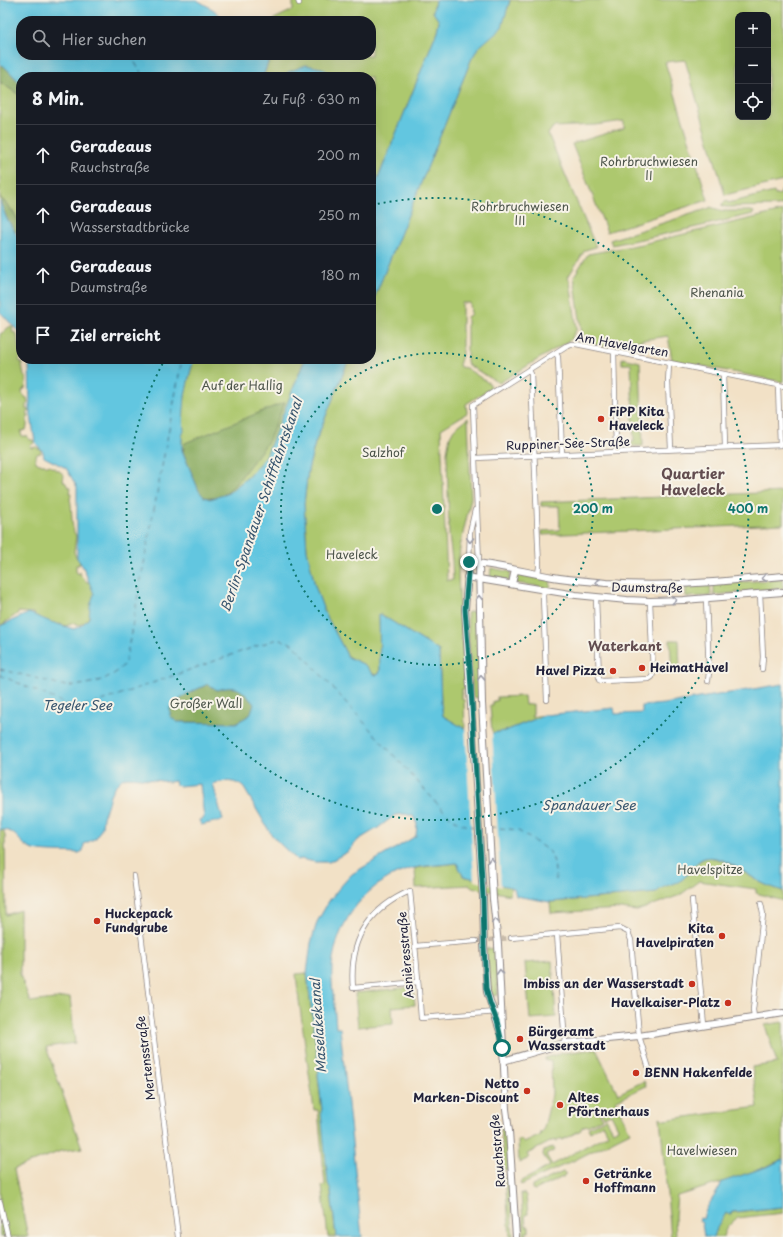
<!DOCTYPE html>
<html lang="de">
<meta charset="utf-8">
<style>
body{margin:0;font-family:"Playpen Sans",sans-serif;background:#242831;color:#f1f3f6}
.controls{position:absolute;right:12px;top:12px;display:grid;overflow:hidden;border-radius:8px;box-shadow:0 4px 16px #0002}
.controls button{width:36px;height:36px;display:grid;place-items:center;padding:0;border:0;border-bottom:1px solid #363941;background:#171b24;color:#f1f3f6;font:20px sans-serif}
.stop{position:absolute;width:12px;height:12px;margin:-9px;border:3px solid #0f766e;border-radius:50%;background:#fff}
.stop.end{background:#0f766e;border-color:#fff;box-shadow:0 1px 4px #0008}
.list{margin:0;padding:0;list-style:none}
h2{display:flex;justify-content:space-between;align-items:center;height:52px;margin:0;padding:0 16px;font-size:17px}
h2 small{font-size:13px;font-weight:400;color:#9ea1a6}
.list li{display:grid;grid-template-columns:26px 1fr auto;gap:12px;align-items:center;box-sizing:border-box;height:60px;padding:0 16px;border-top:1px solid #363941}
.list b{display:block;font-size:15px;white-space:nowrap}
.list p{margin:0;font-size:13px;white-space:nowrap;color:#9ea1a6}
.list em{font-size:13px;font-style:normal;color:#9ea1a6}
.icon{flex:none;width:22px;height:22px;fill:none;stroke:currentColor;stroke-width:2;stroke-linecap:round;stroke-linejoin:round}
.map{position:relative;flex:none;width:783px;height:1237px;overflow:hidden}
.search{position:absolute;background:#171b24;box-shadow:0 4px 16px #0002;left:16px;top:16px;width:360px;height:44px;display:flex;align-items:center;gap:10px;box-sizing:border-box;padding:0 14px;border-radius:16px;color:#9ea1a6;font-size:15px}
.panel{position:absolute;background:#171b24;box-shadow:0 4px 16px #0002;left:16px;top:72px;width:360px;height:292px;border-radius:16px}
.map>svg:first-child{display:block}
.green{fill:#adc86e;stroke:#687554;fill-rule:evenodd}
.forest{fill:#8aac61;stroke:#56674e}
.water{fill:#62c6e0;stroke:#42748e;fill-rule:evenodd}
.pier{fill:#f2e1c6}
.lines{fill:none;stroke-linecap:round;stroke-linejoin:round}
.ferry{stroke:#35536d;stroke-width:1;stroke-dasharray:5 4;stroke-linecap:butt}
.street-tunnel{stroke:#c8bbaa;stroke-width:4.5;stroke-dasharray:4.5 2;stroke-linecap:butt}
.street-casing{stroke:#8a8280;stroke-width:6}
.secondary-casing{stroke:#8a8280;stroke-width:8}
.street{stroke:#fff;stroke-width:4.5}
.secondary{stroke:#fff;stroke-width:6}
.secondary-bridge-casing{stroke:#8a8280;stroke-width:8;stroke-linecap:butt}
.secondary-bridge{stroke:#fff;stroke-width:6}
.oneway{stroke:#9c9ca7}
.route{stroke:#0f766e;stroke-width:5}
.ring{fill:none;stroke:#0f766e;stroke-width:2;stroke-dasharray:2 4}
.poi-dot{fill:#c8321e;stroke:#f7f3e8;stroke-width:1.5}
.labels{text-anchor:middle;stroke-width:4;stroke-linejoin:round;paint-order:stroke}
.park-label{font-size:12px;fill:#4c544a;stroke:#f7f3e8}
.street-label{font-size:12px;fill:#22223b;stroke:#f7f3e8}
.poi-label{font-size:12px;font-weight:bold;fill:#22223b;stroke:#f7f3e8;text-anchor:start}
.water-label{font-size:13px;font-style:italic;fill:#35536d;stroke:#f7f3e8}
.neighbourhood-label{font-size:13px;font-weight:bold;fill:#624d50;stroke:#f7f3e8}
.quarter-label{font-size:14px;font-weight:bold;fill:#624d50;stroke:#f7f3e8}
.centre{fill:#0f766e;stroke:#f7f3e8;stroke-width:2}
.ring-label{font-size:12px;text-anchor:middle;font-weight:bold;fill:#0f766e;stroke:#f7f3e8;stroke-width:4;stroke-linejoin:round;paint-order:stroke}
</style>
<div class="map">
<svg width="783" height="1237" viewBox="0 0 783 1237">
<rect width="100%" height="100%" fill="#f7f3e8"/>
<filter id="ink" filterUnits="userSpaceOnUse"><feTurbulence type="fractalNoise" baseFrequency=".025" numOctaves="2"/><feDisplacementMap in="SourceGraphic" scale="8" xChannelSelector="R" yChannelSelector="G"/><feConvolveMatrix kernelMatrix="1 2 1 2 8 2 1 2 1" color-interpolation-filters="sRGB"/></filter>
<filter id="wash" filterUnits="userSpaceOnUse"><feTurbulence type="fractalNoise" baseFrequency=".012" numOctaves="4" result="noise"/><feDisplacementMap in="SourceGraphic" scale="16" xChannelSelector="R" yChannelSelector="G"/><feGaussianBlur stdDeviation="0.9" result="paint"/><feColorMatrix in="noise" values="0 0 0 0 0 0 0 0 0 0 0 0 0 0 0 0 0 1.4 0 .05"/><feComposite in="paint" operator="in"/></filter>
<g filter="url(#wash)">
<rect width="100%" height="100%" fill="#f2e1c6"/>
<path class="green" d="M293 0H435L433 12 439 21 437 31 371 196V77H335L322 68 288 72 284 77H263L269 60 277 55H371V21H275L274 19 293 10Z
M510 0H783V181L725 195 685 60 665 62 708 200 607 232 572 144 624 128V121L595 125 553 127 548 134 596 247 585 250 568 277 570 282 577 329 570 340 499 383 468 365 467 361V317L471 314 470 303H462V355L459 365 460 367 466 368 490 384 491 388 466 404 467 413 441 429 447 580H453L452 560 449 536 447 452 450 436 454 429 468 418 471 498 460 547 458 576 465 689H462V699L464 700 465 729 443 716 441 704 439 651 380 614 379 615 381 664 379 674 375 675 373 674 365 665 348 657 324 611 315 586 307 550 304 504 308 470 315 443 349 359H371V306L471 60 478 48 508 8ZM738 15H768V117H738Z
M0 82 21 96V225L12 210 0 197Z
M783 190V205L778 206 726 207 722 206V204L727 201 728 203 774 192 775 195 781 194V191Z
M710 207 723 211H751L754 212 753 214C706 225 659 236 612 245L610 240 710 208Z
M783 211V382L672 360 668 336 603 346 583 342 574 276 588 254 642 244Z
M11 326 13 327 12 332 16 333 17 335 19 349 21 352V358L19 360 22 364 24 376 26 378 25 389H23L22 393 25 397 27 398 28 403 26 405V410L28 409 30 411 27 413 29 417 27 418V426L26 430 21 431V434L22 436H27L30 440H33L34 443 30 446 31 448 36 447 40 449 41 453 37 454 35 457 36 462 39 464H45L47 466 50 465 51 467 55 468 56 470H58L64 475 63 481 66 483 67 486 71 488 70 493 71 495 70 499C73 509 70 527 76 536L74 552 76 557 80 561 79 565H76V571L78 574 80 572 81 576 87 582H90L94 578C95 600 97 605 85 623H82L80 625 74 623 66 626 60 624 58 625C51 622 44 621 36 618L34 613 18 612 17 614 0 626V334C5 332 6 328 11 326Z
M622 358 640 362 643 446H625V443L634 442 631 364H622Z
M194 359H305L266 456 248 477 227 494 210 499 203 496C196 482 186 467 183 452 181 445 182 437 183 431 184 424 183 417 183 410 185 392 189 376 194 359Z
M783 492V524L542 535V531L560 530 559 506H541V502Z
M491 568 511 572 509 581 490 578Z
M518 573 551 579 550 588 516 583V576Z
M783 579V588L714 595V584Z
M710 584 711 596 688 597 686 596V586Z
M470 612H475L478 634 480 698H479L473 697 467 613Z
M670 640H679L680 673 672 674Z
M524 696 525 705 533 704V714L531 717 545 715 505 731 492 733 490 705 493 706V701H497V697Z
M3 829 5 836 6 915 20 910V974L30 1002 70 997 75 1043 46 1047 82 1148 61 1151 14 1169 28 1237H0V830Z
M707 857C728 859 742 872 760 882 767 886 775 888 783 891V901L756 893V889L699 881 680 895 637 911 621 909 551 913 550 902 656 893 661 887 682 879 692 867 701 860Z
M457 863 463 876 511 887 510 895 472 887 470 885 416 888 415 868Z
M496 948 498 995 491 996 486 949Z
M552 961 556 1017 530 1019 525 963Z
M307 973 319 1071 318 1075 336 1237H328L322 1186 325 1185 318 1110H314L298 993 296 974Z
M413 987 415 1005 392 1007 393 1024 358 1027 355 993Z
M783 1022V1159C750 1175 712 1185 677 1196L675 1216 676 1237H671L660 1117 664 1120 758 1107 752 1067 777 1063 765 1025Z
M596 1049 618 1094 644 1081 646 1086 615 1101 630 1132 575 1160 521 1185 520 1182 550 1166 543 1155 544 1151 553 1147 555 1150 546 1155 552 1165 608 1134 603 1124 590 1132 588 1128 606 1118 613 1131 618 1128 611 1114 604 1117 599 1109 598 1110 602 1118 587 1126 586 1125 581 1128V1130L562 1140 561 1138 555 1142 554 1140 527 1154 529 1158 519 1163 518 1140H521L524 1143 541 1135 540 1132H543L552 1094 551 1061H546L545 1058 563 1053Z
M501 1127 506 1128V1133L509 1169 504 1170Z
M563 1172 566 1174 565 1176 535 1190 532 1189V1186Z
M505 1177 509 1178 513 1236 510 1237Z
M521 1193 525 1194 526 1196 528 1214 525 1215 526 1226H529V1232H526L527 1236H530V1237H524Z
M783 1207V1213L737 1218C731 1223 724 1229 723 1237H714L716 1228 726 1213Z"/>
<path class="forest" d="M0 64 6 68 21 84V96L0 82Z
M0 197C8 206 21 218 21 231L20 230 15 232C9 222 0 208 0 197Z
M285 402 268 442 233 487 220 498 201 497 183 452 185 443Z
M208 684 217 690 228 687 241 689 254 704 250 716 236 723 176 722 170 716V707L187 694Z"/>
<path class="water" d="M0 0H197L214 10 225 20 230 21H21V55H277L269 60 263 77H21V84L6 68 0 64Z
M435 0H510L502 27 478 48 471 60 371 306V196L437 31 439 21 433 12Z
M306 65 322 68 335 77H284L288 72Z
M0 201 6 217 21 242V334L0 312Z
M29 359H194L189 377 185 396 183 421 184 431 182 435V450L199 491 204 497 210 499 227 494 248 477 266 456 305 359H349L315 443 308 470 304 504 307 550 315 586 324 611 348 657 365 665 373 674 376 675 379 674 380 671 379 615 380 614 439 651 441 704 443 716 465 729 492 733 505 731 545 715 614 708 615 714 642 713V706L664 704 783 684V891C775 888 767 886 760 882 746 874 719 851 702 859 693 864 690 872 683 879 674 886 665 883 656 893L550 902 516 896 514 888 463 876 457 863C443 865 428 865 414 868 368 879 336 921 332 967 331 987 335 1008 336 1028H340L362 1237H336L331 1192 328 1183 321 1111 322 1110 318 1075 319 1071 307 973 311 943 317 922 329 901 340 887 352 874 416 836 417 824 413 816 405 814 395 815 378 828 358 840 349 851 329 862H315L301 859 297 860 278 842 271 834 244 788C237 780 223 780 213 784L223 820 201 825 199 820 204 818 200 784 179 786 176 785 175 781 169 782 140 778 126 777 122 779 114 787 110 796 107 807 103 817 102 827 96 838 84 844 83 851 79 853C68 852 40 853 31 849 20 845 16 828 0 830V626L29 613 51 622 74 629 82 625 89 618 90 606 94 594 83 567 77 558V487L66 468 44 457 43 452 35 442 30 409ZM208 684 217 690C238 684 241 689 254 704L250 715 236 723 177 722 170 716V707L187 694Z
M783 1159V1207L732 1212 731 1215 726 1213 717 1228 714 1237H704L702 1223 699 1221 700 1218 703 1219C706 1205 716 1196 722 1182L769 1166Z"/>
<path class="pier" d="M465 727 492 731 501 887 474 881Z"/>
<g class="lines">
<path class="ferry" d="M101 21 103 14
M130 55 144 77
M0 669 66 686C84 686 114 680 124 664 126 660 127 654 128 649L182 359
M0 675 66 704 80 706 93 704 274 640C284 640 289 641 296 647L443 810C453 820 462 826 476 827
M491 827 517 830 546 849 551 854 554 862 556 880"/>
</g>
</g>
<g filter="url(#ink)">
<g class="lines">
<path class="street-tunnel" d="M476 941 511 938"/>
<defs>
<path id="street" d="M298 0 299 3
M614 352 616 452
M556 353 558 357 562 453
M669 363 668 383 671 449
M529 370 531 374 539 567 538 574
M723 374 725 447
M778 385 780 445
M475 458 783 445
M469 562 470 532 475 510
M479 563 473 405 566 346 571 344H576L783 386
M544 590 543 596 547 700
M760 593 763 657 762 669
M596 598 599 677V680L602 681 649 679 652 677 653 673 650 601
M706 599 709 672 708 681
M134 876 178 1237
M692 900 704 1025
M557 934 565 1043
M511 938 620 928 628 932 631 940 639 1036 651 1075
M415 946 476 941
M418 982 353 988C349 942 368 909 410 891 414 933 418 975 421 1018L497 1012
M754 1017 753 1010 763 914 761 904
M0 1202 8 1237"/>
<path id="secondary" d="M479 563 482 703 493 899
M467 577 576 595 627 600 650 601 684 600 783 592
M512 584 515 570
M483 897 465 609 469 562C497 565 525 572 553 577 570 580 589 581 607 583 666 588 724 581 783 576
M498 944 506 1109 509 1131 516 1237
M484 945 487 992 500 1031
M503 1061 565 1043 639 1036 783 1013"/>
</defs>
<use href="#street" class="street-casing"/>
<use href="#secondary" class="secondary-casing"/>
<use href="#street" class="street"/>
<use href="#secondary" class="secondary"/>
<defs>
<path id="secondary-bridge" d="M483 897 484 945
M493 899 498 944"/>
</defs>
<use href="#secondary-bridge" class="secondary-bridge-casing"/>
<use href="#secondary-bridge" class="secondary-bridge"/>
</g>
<defs><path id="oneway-chevron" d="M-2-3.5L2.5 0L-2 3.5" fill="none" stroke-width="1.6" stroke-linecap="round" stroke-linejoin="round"/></defs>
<g class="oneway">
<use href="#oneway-chevron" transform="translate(470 540) rotate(92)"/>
<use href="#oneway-chevron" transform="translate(764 578) rotate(175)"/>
<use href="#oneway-chevron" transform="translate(598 582) rotate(-174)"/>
<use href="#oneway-chevron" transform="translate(479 598) rotate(-91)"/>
<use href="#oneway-chevron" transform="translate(674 600) rotate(-3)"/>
<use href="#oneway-chevron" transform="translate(481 678) rotate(-92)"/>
<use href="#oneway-chevron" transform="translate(491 860) rotate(-93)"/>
<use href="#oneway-chevron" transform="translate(495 921) rotate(-97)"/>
<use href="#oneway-chevron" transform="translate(500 972) rotate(-93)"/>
</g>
</g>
<g class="lines" filter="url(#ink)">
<path class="route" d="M469 562 465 609 470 671 483 897 484 945 486 988 490 1003 497 1021 501 1038 502 1048"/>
</g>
<g class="ring">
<circle cx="437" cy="509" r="156"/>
<path d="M372 205A311 311 0 1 1 164 361"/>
</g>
<g class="poi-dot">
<circle cx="601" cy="419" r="4"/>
<circle cx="642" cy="668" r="4"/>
<circle cx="613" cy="671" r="4"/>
<circle cx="97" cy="921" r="4"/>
<circle cx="722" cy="936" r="4"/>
<circle cx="692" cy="984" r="4"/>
<circle cx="728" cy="1003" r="4"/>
<circle cx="520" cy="1039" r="4"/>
<circle cx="636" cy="1073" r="4"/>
<circle cx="527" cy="1091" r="4"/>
<circle cx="560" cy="1105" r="4"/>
<circle cx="586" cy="1181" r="4"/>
</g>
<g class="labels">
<g class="park-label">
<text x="649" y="166">Rohrbruchwiesen<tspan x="649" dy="14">II</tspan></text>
<text x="520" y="211">Rohrbruchwiesen<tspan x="520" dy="14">III</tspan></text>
<text x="717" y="297">Rhenania</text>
<text x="242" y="390">Auf der Hallig</text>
<text x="383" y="457">Salzhof</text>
<text x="352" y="559">Haveleck</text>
<text x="206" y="708">Großer Wall</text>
<text x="710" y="874">Havelspitze</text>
<text x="702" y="1155">Havelwiesen</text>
</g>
<g class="street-label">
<text transform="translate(622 345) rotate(10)" y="4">Am Havelgarten</text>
<text transform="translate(568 444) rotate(-2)" y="4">Ruppiner-See-Straße</text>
<text transform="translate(647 588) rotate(1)" y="4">Daumstraße</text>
<text transform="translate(406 955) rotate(-95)" y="4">Asnièresstraße</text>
<text transform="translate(146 1058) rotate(-97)" y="4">Mertensstraße</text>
<text transform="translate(498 1151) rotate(-95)" y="4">Rauchstraße</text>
</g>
<g class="poi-label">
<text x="609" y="416">FiPP Kita<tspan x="609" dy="14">Haveleck</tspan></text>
<text x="650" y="672">HeimatHavel</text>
<text x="605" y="675" text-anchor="end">Havel Pizza</text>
<text x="105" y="918">Huckepack<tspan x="105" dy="14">Fundgrube</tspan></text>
<text x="714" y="933" text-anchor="end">Kita<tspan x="714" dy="14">Havelpiraten</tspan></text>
<text x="684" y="988" text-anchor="end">Imbiss an der Wasserstadt</text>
<text x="720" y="1007" text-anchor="end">Havelkaiser-Platz</text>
<text x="528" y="1036">Bürgeramt<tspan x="528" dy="14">Wasserstadt</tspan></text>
<text x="644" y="1077">BENN Hakenfelde</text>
<text x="519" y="1088" text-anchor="end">Netto<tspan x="519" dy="14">Marken-Discount</tspan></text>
<text x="568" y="1102">Altes<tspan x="568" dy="14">Pförtnerhaus</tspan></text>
<text x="594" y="1178">Getränke<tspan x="594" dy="14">Hoffmann</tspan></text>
</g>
<g class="water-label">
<text transform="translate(261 505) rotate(-71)" y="5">Berlin-Spandauer Schifffahrtskanal</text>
<text x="77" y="710">Tegeler See</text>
<text x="589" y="810">Spandauer See</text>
<text transform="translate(318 1026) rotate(-94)" y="5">Maselakekanal</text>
</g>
<g class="neighbourhood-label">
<text x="625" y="651">Waterkant</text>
</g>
<g class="quarter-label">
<text x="693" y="479">Quartier<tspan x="693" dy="16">Haveleck</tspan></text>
</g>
</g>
<circle cx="437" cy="509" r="6" class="centre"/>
<g class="ring-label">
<text x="593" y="513">200 m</text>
<text x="748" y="513">400 m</text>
</g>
</svg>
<div class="controls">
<button>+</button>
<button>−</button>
<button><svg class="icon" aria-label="locate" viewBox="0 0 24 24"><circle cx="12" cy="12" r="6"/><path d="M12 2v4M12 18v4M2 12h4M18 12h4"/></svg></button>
</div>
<div class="stop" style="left:502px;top:1048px"></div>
<div class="stop end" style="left:469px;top:562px"></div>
<div class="search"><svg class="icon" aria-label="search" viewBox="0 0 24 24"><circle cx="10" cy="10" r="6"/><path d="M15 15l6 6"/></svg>Hier suchen</div>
<section class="panel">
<h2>8 Min.<small>Zu Fuß · 630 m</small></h2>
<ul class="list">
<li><svg class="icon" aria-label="ahead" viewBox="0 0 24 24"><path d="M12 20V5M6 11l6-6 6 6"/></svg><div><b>Geradeaus</b><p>Rauchstraße</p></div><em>200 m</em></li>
<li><svg class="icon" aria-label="ahead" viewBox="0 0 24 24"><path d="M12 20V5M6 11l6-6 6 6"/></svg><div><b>Geradeaus</b><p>Wasserstadtbrücke</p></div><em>250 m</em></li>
<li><svg class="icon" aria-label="ahead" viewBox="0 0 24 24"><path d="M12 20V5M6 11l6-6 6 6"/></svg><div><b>Geradeaus</b><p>Daumstraße</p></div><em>180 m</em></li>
<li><svg class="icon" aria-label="arrive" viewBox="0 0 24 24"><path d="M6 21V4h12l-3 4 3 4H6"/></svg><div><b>Ziel erreicht</b></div></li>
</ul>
</section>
</div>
